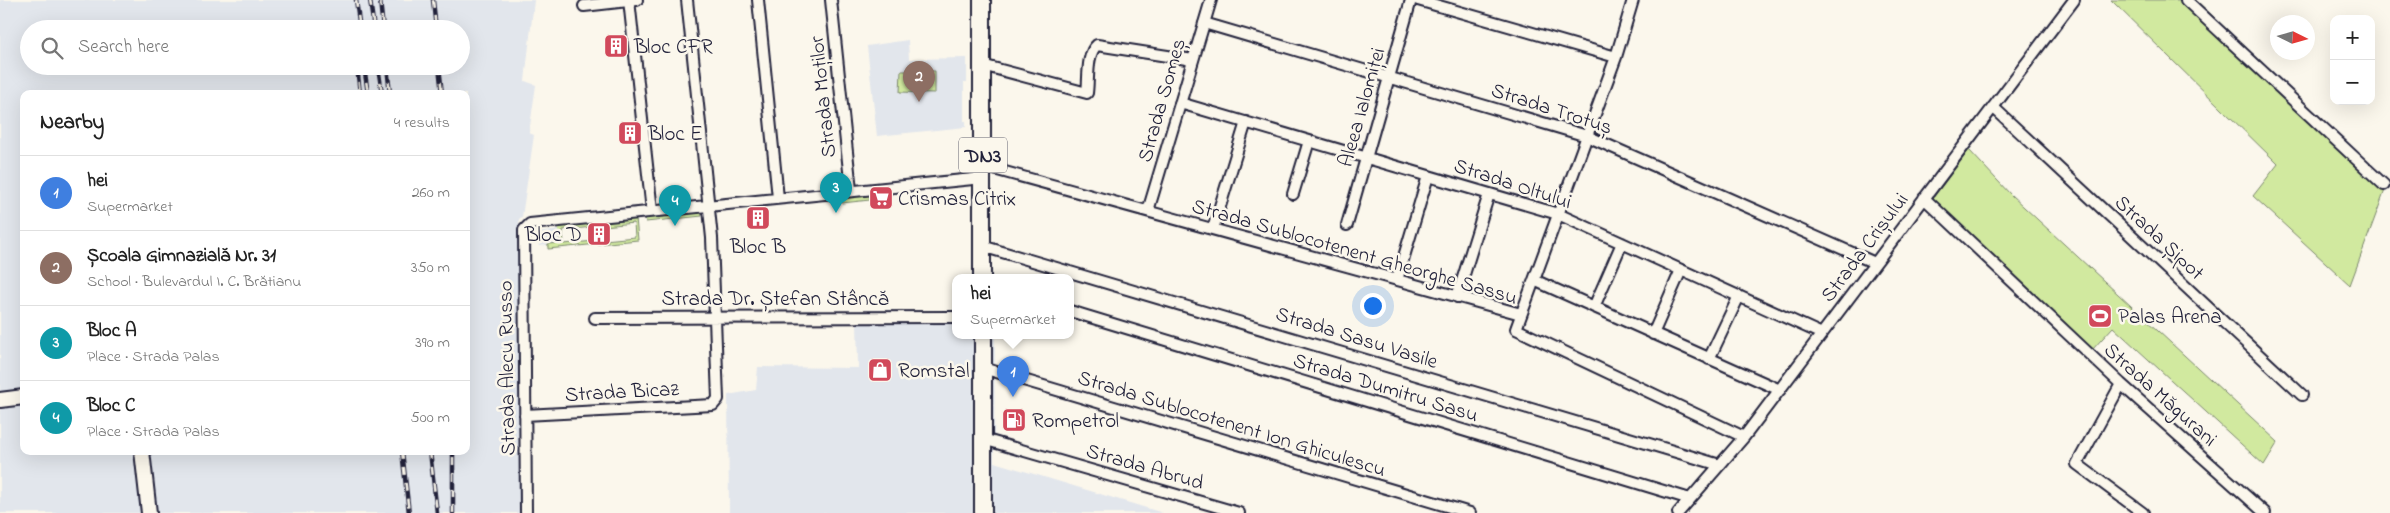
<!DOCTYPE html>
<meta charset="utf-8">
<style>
body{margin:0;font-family:"Indie Flower",sans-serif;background:#f2f2f2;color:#222}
.controls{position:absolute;right:15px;top:15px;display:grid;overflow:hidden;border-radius:10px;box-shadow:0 5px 20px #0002}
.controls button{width:45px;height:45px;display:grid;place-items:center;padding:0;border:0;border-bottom:1px solid #e0e0e0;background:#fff;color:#222;font:25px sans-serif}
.compass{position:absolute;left:2270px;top:15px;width:45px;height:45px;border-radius:50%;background:#fff;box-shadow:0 5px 20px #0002;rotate:95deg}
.you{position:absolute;left:1372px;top:305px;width:18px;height:18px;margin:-12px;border:4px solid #fff;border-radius:50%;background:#1a73e8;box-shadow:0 0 0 8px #1a73e833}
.badge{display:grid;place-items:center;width:32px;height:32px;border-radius:50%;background:#1a73e8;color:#fff;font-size:16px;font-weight:700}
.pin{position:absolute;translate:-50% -41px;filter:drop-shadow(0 1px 2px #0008)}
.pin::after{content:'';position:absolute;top:26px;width:18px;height:15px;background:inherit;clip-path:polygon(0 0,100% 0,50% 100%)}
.popup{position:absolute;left:952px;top:274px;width:122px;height:65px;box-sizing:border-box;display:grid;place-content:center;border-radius:10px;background:#fff;filter:drop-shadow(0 1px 4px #0005);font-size:16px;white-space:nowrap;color:#767676}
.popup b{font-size:19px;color:#222}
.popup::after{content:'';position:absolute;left:50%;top:100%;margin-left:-10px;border:10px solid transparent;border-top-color:#fff}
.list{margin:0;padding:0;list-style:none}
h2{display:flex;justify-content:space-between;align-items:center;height:65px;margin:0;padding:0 20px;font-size:21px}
h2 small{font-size:16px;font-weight:400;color:#767676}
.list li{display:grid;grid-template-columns:32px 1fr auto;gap:15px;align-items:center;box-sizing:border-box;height:75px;padding:0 20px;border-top:1px solid #e0e0e0}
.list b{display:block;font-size:19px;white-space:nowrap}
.list p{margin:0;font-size:16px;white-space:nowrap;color:#767676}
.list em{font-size:16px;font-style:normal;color:#767676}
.icon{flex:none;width:28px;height:28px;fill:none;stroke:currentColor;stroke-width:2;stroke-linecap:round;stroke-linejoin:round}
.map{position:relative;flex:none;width:2390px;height:513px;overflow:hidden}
.search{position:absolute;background:#fff;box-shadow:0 5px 20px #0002;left:20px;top:20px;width:450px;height:55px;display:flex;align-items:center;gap:12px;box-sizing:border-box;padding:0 18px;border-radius:28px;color:#767676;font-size:19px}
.panel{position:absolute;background:#fff;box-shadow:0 5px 20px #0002;left:20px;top:90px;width:450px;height:365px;border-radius:10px}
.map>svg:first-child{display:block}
.built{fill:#e2e6ec;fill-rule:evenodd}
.green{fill:#d1e99f;stroke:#7a866d;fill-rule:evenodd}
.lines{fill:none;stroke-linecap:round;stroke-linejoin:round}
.street-casing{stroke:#22223b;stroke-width:14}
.secondary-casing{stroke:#22223b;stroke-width:18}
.primary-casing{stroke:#22223b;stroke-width:20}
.street{stroke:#fbf7ec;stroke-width:10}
.secondary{stroke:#fbf7ec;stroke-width:14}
.primary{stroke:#fbf7ec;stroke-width:16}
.rail-casing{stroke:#22223b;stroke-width:4.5}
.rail{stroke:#fbf7ec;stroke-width:2.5;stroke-dasharray:8;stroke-linecap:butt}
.labels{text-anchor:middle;stroke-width:5;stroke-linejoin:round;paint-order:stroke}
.shield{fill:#fbf7ec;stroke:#636270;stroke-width:1}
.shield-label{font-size:20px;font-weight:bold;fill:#22223b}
.poi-label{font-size:21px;fill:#22223b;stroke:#fbf7ec;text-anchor:start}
.street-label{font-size:21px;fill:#22223b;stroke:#fbf7ec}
</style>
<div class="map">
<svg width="2390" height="513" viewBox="0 0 2390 513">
<rect width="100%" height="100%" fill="#fbf7ec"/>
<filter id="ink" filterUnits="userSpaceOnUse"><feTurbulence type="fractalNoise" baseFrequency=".02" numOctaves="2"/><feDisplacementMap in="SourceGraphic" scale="10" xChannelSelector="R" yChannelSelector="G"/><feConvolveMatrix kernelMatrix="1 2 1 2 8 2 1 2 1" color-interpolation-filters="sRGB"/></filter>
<g filter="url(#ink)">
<path class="built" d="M0 0H534L525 81 536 85 529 133 534 135 522 217 519 219 522 513H0ZM29 29H461V66H29ZM24 94H466V451H24Z
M908 40 909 59 967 58V82H964V121H966V127L877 136 867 46Z
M559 230 561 243 539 246 537 233Z
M857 322H955L956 336H995L994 462 1163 513H729L728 395 756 390 758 367 858 368Z"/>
<path class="green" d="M2111 0H2196L2388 182 2350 285 2253 196 2278 164Z
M901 71H935V93L900 92Z
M1969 150 2011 195 2278 442 2264 465 2113 327 2092 350 1933 198Z
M870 194V200L842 203 841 196Z
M701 212 702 216 646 222 645 217Z
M636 218 638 240 548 249V244L560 243 558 226ZM634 223 635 237 564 244 563 230Z"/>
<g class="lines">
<defs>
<path id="street" d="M629 0 652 211
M758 0 778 198
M831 0 851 190
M1418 0 1616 57
M1633 0 1616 57 1516 329 1744 437
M2186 0 2384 185
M584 6 637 0
M1204 23 1587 136 1875 263
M982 65 1087 93C1089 79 1086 54 1097 45L1193 60
M1180 103 1558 214 1822 334
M1993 107 2302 395
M983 166 1521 314
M1293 194 1309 141
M1924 198 2121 384 2265 513
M1148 211 1211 0
M1347 225 1411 0
M1213 229 1246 122
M982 246 1720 465
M1397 280 1428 176
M1534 280 1780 390
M1457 297 1489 194
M1594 307 1622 243
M1070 311 1690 499
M595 318 956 317
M1653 334 1681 270
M1709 359 1739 296
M983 368 1470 513
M2121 384 2077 464 2143 513
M525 415 713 405 718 399 712 238 687 0
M983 439 1239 513
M526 513 524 230 530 224 983 178
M1678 513 1744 437 2074 0"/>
<path id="secondary" d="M0 400 24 397
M142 451 149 513"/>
<path id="primary" d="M982 0V278
M983 336V513"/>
</defs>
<use href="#street" class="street-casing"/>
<use href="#secondary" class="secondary-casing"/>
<use href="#primary" class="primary-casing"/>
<use href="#street" class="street"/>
<use href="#secondary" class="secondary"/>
<use href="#primary" class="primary"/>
<defs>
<path id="rail" d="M356 0 360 29
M370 0 374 29
M380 0 383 29
M433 0 436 29
M357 66 360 94
M364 66 368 94
M378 66 382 94
M387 66 390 94
M439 66 442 94
M402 451 409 513
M430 451 437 513
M453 513V451"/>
</defs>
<use href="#rail" class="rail-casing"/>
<use href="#rail" class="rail"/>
</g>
</g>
<defs>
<symbol id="building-square" viewBox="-11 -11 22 22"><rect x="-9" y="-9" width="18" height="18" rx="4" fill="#d1495b" stroke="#fbf7ec"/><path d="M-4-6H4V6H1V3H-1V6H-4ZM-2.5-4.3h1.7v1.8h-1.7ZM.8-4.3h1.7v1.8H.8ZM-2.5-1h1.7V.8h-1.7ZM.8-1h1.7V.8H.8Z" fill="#fff"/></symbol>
<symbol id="supermarket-square" viewBox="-11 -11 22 22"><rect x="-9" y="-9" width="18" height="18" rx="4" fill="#d1495b" stroke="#fbf7ec"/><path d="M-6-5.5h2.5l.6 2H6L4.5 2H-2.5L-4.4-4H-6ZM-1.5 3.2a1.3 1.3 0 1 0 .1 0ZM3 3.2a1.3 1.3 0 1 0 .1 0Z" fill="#fff"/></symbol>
<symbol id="stadium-square" viewBox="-11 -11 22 22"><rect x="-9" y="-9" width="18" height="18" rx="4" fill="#d1495b" stroke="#fbf7ec"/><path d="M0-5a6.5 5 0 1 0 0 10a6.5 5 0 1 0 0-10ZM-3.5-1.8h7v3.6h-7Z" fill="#fff"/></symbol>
<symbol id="shop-square" viewBox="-11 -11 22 22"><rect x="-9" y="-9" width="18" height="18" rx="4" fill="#d1495b" stroke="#fbf7ec"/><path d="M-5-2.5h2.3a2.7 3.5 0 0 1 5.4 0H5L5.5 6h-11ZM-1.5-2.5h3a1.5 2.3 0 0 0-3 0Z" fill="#fff"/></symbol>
<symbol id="fuel-square" viewBox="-11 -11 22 22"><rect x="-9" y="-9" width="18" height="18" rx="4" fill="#d1495b" stroke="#fbf7ec"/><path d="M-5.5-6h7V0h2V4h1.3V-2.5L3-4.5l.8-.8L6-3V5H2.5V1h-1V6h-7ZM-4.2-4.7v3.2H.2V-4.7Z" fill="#fff"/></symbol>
</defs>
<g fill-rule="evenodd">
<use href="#building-square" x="602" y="32" width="28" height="28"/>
<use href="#building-square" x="616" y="119" width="28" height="28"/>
<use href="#supermarket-square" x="867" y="184" width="28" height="28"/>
<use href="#building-square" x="744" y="204" width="28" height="28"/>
<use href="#building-square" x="585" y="220" width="28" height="28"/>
<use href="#stadium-square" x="2086" y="302" width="28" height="28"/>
<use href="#shop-square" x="866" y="356" width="28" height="28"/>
<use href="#fuel-square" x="1000" y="406" width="28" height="28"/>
</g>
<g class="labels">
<rect class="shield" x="959" y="137.5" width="48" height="35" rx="4"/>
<g class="shield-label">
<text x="983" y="162">DN3</text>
</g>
<g class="poi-label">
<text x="634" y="53">Bloc CFR</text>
<text x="648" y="140">Bloc E</text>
<text x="898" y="205">Crismas Citrix</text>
<text x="582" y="241" text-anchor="end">Bloc D</text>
<text x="758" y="253" text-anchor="middle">Bloc B</text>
<text x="2118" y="323">Palas Arena</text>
<text x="898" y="377">Romstal</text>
<text x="1032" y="427">Rompetrol</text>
</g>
<g class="street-label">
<text transform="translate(822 97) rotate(-96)" y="7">Strada Moților</text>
<text transform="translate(1161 100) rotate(-74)" y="7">Strada Someș</text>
<text transform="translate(1361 107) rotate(-74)" y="7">Aleea Ialomiței</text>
<text transform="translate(1552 108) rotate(18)" y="7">Strada Trotuș</text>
<text transform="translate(1513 183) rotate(18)" y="7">Strada Oltului</text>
<text transform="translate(2160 237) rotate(43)" y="7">Strada Șipot</text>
<text transform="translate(1864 247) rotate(-53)" y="7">Strada Crișului</text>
<text transform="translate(1355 251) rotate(16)" y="7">Strada Sublocotenent Gheorghe Sassu</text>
<text x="775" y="305">Strada Dr. Ștefan Stâncă</text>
<text transform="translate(1357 337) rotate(17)" y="7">Strada Sasu Vasile</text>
<text transform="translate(506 368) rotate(-91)" y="7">Strada Alecu Russo</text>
<text transform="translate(1386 387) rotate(17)" y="7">Strada Dumitru Sasu</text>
<text transform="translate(622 391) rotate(-3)" y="7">Strada Bicaz</text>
<text transform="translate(2161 394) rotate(42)" y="7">Strada Măgurani</text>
<text transform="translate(1232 423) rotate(17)" y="7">Strada Sublocotenent Ion Ghiculescu</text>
<text transform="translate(1145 466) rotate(16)" y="7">Strada Abrud</text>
</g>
</g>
</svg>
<div class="controls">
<button>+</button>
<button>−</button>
</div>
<svg class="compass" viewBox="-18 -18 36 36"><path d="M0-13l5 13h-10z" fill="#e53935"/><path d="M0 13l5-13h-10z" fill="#767676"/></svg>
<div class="you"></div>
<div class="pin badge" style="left:1013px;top:397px;background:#3f7fe0">1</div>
<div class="popup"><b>hei</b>Supermarket</div>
<div class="pin badge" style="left:919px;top:102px;background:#8d6e63">2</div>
<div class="pin badge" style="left:836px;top:213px;background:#0f9aa8">3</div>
<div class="pin badge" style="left:675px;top:226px;background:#0f9aa8">4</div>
<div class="search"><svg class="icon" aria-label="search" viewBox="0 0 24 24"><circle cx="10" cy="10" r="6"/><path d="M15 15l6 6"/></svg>Search here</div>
<section class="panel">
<h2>Nearby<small>4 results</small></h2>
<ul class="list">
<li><span class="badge" style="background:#3f7fe0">1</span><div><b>hei</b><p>Supermarket</p></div><em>260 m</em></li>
<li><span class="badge" style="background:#8d6e63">2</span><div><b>Școala Gimnazială Nr. 31</b><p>School · Bulevardul I. C. Brătianu</p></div><em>350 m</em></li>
<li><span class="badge" style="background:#0f9aa8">3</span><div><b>Bloc A</b><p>Place · Strada Palas</p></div><em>390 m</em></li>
<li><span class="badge" style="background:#0f9aa8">4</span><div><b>Bloc C</b><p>Place · Strada Palas</p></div><em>500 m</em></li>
</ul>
</section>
</div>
